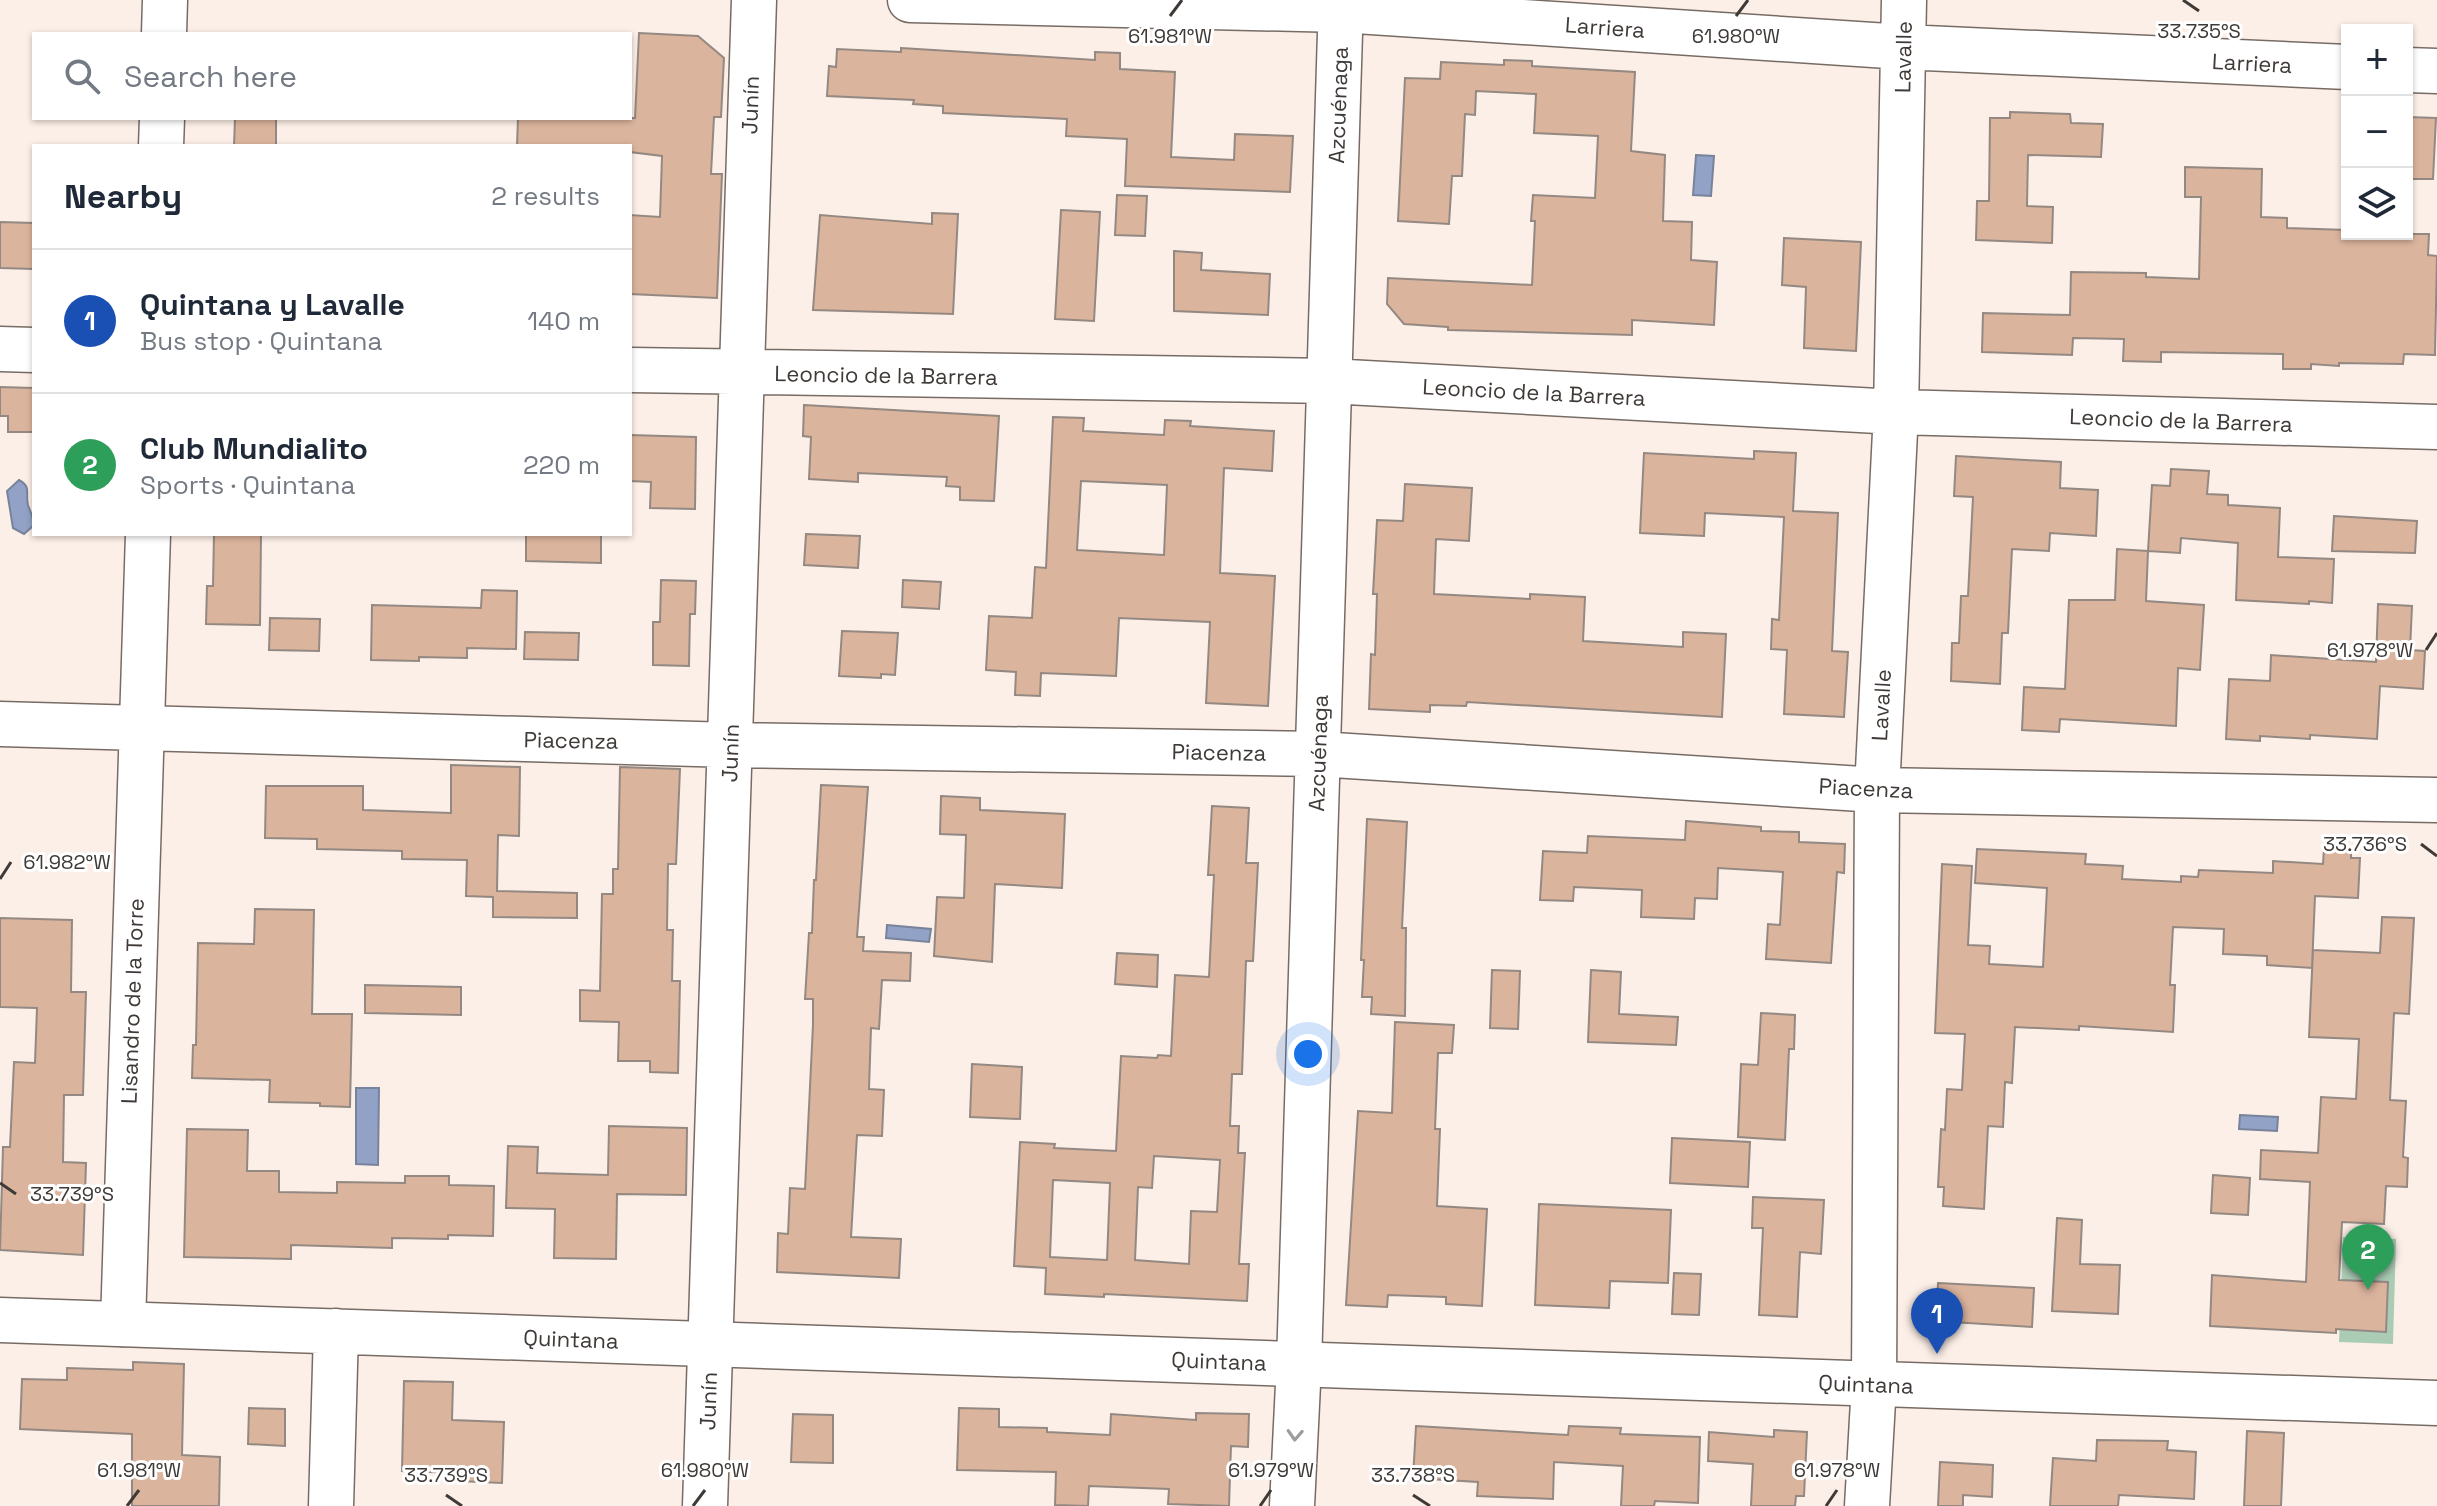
<!DOCTYPE html>
<meta charset="utf-8">
<style>
body{margin:0;font-family:"Space Grotesk",sans-serif;background:#f6f6f7;color:#1f2937}
.controls{position:absolute;right:24px;top:24px;display:grid;overflow:hidden;border-radius:0px;box-shadow:0 2px 6px #0004}
.controls button{width:72px;height:72px;display:grid;place-items:center;padding:0;border:0;border-bottom:2px solid #e0e1e3;background:#fff;color:#1f2937;font:40px sans-serif}
.you{position:absolute;left:1308px;top:1054px;width:28px;height:28px;margin:-20px;border:6px solid #fff;border-radius:50%;background:#1a73e8;box-shadow:0 0 0 12px #1a73e833}
.badge{display:grid;place-items:center;width:52px;height:52px;border-radius:50%;background:#db2777;color:#fff;font-size:26px;font-weight:700}
.pin{position:absolute;translate:-50% -66px;filter:drop-shadow(0 2px 4px #0008)}
.pin::after{content:'';position:absolute;top:42px;width:28px;height:24px;background:inherit;clip-path:polygon(0 0,100% 0,50% 100%)}
.list{margin:0;padding:0;list-style:none}
h2{display:flex;justify-content:space-between;align-items:center;height:104px;margin:0;padding:0 32px;font-size:34px}
h2 small{font-size:26px;font-weight:400;color:#747a83}
.list li{display:grid;grid-template-columns:52px 1fr auto;gap:24px;align-items:center;box-sizing:border-box;height:144px;padding:0 32px;border-top:2px solid #e0e1e3}
.list b{display:block;font-size:30px;white-space:nowrap}
.list p{margin:0;font-size:26px;white-space:nowrap;color:#747a83}
.list em{font-size:26px;font-style:normal;color:#747a83}
.icon{flex:none;width:44px;height:44px;fill:none;stroke:currentColor;stroke-width:2;stroke-linecap:round;stroke-linejoin:round}
.map{position:relative;flex:none;width:2437px;height:1506px;overflow:hidden}
.search{position:absolute;background:#fff;box-shadow:0 2px 6px #0004;left:32px;top:32px;width:600px;height:88px;display:flex;align-items:center;gap:20px;box-sizing:border-box;padding:0 28px;border-radius:0px;color:#747a83;font-size:30px}
.panel{position:absolute;background:#fff;box-shadow:0 2px 6px #0004;left:32px;top:144px;width:600px;height:392px;border-radius:0px}
.map>svg:first-child{display:block}
.green{fill:#aaccb5}
.water{fill:#91a2c6;stroke:#78839b;stroke-width:2}
.building{fill:#dbb49d;stroke:#948982;stroke-width:2;fill-rule:evenodd}
.lines{fill:none;stroke-linecap:round;stroke-linejoin:round}
.minor-casing{stroke:#776c65;stroke-width:47}
.major-casing{stroke:#776c65;stroke-width:47}
.minor{stroke:#fff;stroke-width:44}
.major{stroke:#fff;stroke-width:44}
.oneway{stroke:#9f9c9b}
.ticks{fill:none;stroke:#3f3a37;stroke-width:3}
.labels{text-anchor:middle;stroke-width:6;stroke-linejoin:round;paint-order:stroke}
.street-label{font-size:22px;fill:#3f3a37;stroke:#fff}
.ticks-label{font-size:20px;text-anchor:middle;fill:#3f3a37;stroke:#fff;stroke-width:6;stroke-linejoin:round;paint-order:stroke}
</style>
<div class="map">
<svg width="2437" height="1506" viewBox="0 0 2437 1506">
<rect width="100%" height="100%" fill="#fcefe7"/>
<path class="green" d="M2343 1237 2396 1239 2393 1344 2339 1342Z"/>
<path class="water" d="M1696 155 1714 156 1711 196 1693 195Z
M19 480C32 487 25 493 28 505 31 514 34 516 33 526L24 534 13 528 7 491Z
M887 925 931 929 929 942 886 938Z
M356 1088H379L378 1165 356 1164Z
M2240 1115 2278 1117 2277 1131 2239 1129Z"/>
<path class="building" d="M639 33 698 36 724 58 721 117H714L711 174H722L717 298 630 294V215L660 217 662 156 630 152V146H517L518 118H635Z
M901 48 1095 60V52L1120 53V69L1175 72 1171 157 1234 160 1235 134 1293 136 1290 192 1125 186 1127 139 1066 136 1067 119 943 113V106L913 104 914 100 827 96 829 66 836 67 837 49 901 52Z
M1504 60 1532 61V66L1635 72 1631 151 1665 155 1663 221 1692 222 1691 260 1717 262 1714 325 1632 320V335L1448 330V327L1404 324 1387 304 1388 278 1532 285 1535 221H1531L1533 195 1595 198 1598 136 1534 133 1536 94 1476 91 1475 115 1465 114 1462 176H1452L1449 224 1398 221 1405 78 1440 79 1441 62 1504 65Z
M2010 112 2070 114 2071 123 2103 124 2101 157 2028 155 2027 206 2053 207 2052 243 1976 240 1977 201H1989L1990 118H2010Z
M2407 117 2436 118 2433 179H2407Z
M235 118H276V146H234Z
M2185 167 2262 169 2261 217 2287 218V228L2347 230V234H2429L2428 255 2437 256 2435 355 2404 354 2403 364 2339 363V366L2311 364V369H2283V354L2161 352V362L2123 361 2124 339 2073 338 2072 355 1982 352 1983 313 2070 315 2071 272 2146 273V277L2199 279 2201 197H2185Z
M1117 195 1147 196 1145 236 1115 235Z
M1061 210 1100 212 1094 321 1055 319Z
M932 213 958 214 953 314 813 310 820 215 932 224Z
M0 222 34 223V269L0 268Z
M1784 238 1861 242 1856 351 1804 348 1806 287 1782 285Z
M1174 251 1202 253 1201 270 1270 274 1268 315 1174 311Z
M0 387 34 388V432H8V416H0Z
M804 405 999 416 994 501 960 500V487L946 486 947 477 858 473V482L809 479 811 437 803 436Z
M1053 417 1084 418 1083 431 1164 435 1165 420 1191 421 1190 426 1274 431 1272 471 1224 468 1220 573 1275 576 1268 706 1206 703 1210 622 1119 618 1116 676 1041 673 1040 696 1015 695 1016 672 986 670 989 616 1032 618 1035 567 1046 568ZM1081 481 1167 485 1164 555 1077 550Z
M630 435 696 437 695 509 650 508 651 482 630 481Z
M1754 451 1796 453 1793 511 1838 513 1832 651 1848 652 1844 717 1784 714 1787 650 1771 649 1772 619 1779 620 1784 517 1705 513 1704 536 1640 533 1644 453 1754 459Z
M1956 456 2061 462 2060 488 2098 490 2096 536 2050 533 2049 551 2012 549 2008 633H2002L2000 684 1951 681 1952 643H1959L1961 596H1968L1973 497 1954 496Z
M2171 469 2209 471 2207 494 2228 495V505L2280 508 2278 557 2334 559 2332 603 2309 601V604L2236 600 2238 543 2181 538 2180 553 2148 551 2146 601 2204 605 2200 670 2178 668 2176 726 2060 719 2059 732 2022 730 2024 687 2065 689 2069 600H2115L2117 549 2148 551 2152 485 2170 486Z
M1405 484 1472 488 1469 541 1436 539 1434 594 1530 599V594L1585 597 1583 641 1683 647V632L1726 634 1722 717 1467 702 1466 706 1430 705V712L1369 709 1371 654 1375 655 1377 594H1373L1377 520 1403 521Z
M2334 516 2417 521 2415 553 2332 551Z
M214 534H261L260 625 206 624 207 586H213Z
M526 534H601V563L526 561Z
M806 534 860 536 858 568 804 565Z
M661 580 696 581 695 614H690L689 666 653 665V622H660Z
M903 580 941 582 939 609 902 607Z
M482 590 517 591 516 649 467 648V658L419 657V661L371 660 372 605 481 608Z
M2378 604 2412 606 2410 650 2425 651 2423 689 2380 686 2377 739 2310 735V739L2260 736V741L2226 739 2229 679 2270 681 2271 655 2376 662Z
M270 618 320 619 319 651 269 650Z
M842 631 898 633 895 675 881 674V678L839 676Z
M525 632 579 633 578 660 524 659Z
M451 765 520 767 519 836 498 835 497 891 577 893V918L493 917V897L466 896 467 860 402 859V851L317 849V839L265 838 266 786H363V810L451 813Z
M620 767 680 769 676 864H668L667 930H673L672 981H680L678 1073 650 1072V1061H618L619 1022 580 1021V990L600 991 602 894H613V869H618Z
M821 785 868 787 857 937H864L863 951 911 953 910 981 882 980 879 1029 871 1028 869 1089 884 1090 882 1136 857 1135 851 1237 901 1239 899 1278 777 1272 778 1233 788 1234 790 1188 805 1189 813 1025V999H805L809 933H812L814 880H816Z
M941 796 980 798V810L1065 814 1062 888 995 884 992 962 934 956 937 897 964 898 966 835 940 834Z
M1212 806 1249 808 1246 863H1258L1253 961H1246L1242 1074H1232L1230 1126H1239L1238 1153H1245L1239 1264H1249L1247 1301 1104 1294V1297L1045 1294 1046 1268 1014 1266 1020 1142 1055 1144 1054 1148 1116 1151 1121 1056 1157 1058 1158 1055 1171 1056 1175 975 1209 977 1214 875H1208ZM1154 1156 1220 1160 1217 1212 1191 1211 1189 1264 1135 1260 1138 1187 1152 1188ZM1053 1180 1110 1183 1107 1260 1050 1257Z
M1367 819 1407 822 1402 928H1406L1405 1016 1371 1014 1372 997H1362L1364 960H1361Z
M1686 821 1761 827V831L1799 832V842L1845 844 1844 873 1837 872 1831 963 1766 959 1768 924 1780 925 1783 872 1718 868 1717 899 1695 898 1694 919 1641 917 1642 890 1574 887 1573 901 1540 900 1543 851 1587 853 1588 836 1685 840Z
M2324 848 2351 850V858H2360L2358 898 2315 896 2312 968 2267 965V956L2223 954 2224 929 2173 927 2170 985H2175L2173 1032 2079 1026V1030L2015 1027 2012 1083 2005 1082 2003 1127 1988 1126 1984 1209 1943 1206 1944 1187H1938L1941 1129 1945 1130 1947 1089 1962 1090 1965 1034 1935 1033 1942 864 1972 866 1968 945 1990 946 1989 964 2043 967 2047 888 1975 883 1977 849 2086 854 2085 864 2123 866 2122 879 2181 882V876L2198 877 2199 870 2273 873V861L2323 864Z
M255 909 314 910 312 1014H352L350 1107 320 1106V1103L269 1102 270 1080 192 1078 193 1045H196L198 943 254 944Z
M2382 917 2414 918 2409 1014 2394 1013 2390 1100 2406 1101 2403 1157 2408 1158 2407 1187 2386 1186 2384 1224 2342 1222 2339 1280 2388 1282 2386 1332 2336 1329V1333L2210 1326 2212 1275 2306 1282 2310 1182 2260 1179 2261 1150 2318 1153 2321 1097 2356 1099 2359 1039 2309 1037 2313 950 2380 953Z
M0 918 72 920 71 992H86L83 1095H64L63 1162 86 1163 83 1255 0 1250 3 1147H10L14 1062 35 1063 37 1008 0 1007Z
M1117 953 1158 955 1157 987 1115 984Z
M1492 970 1520 971 1518 1029 1490 1028Z
M1591 970 1621 972 1619 1014 1678 1017 1676 1045 1588 1042Z
M365 985 461 987V1015L365 1013Z
M1761 1013 1795 1015 1794 1049H1789L1785 1140 1738 1137 1741 1064 1758 1065Z
M1395 1022 1454 1025 1452 1053H1438L1435 1129H1440L1437 1206 1487 1209 1482 1306 1446 1304V1297L1388 1295 1387 1307 1346 1305 1358 1111 1392 1113Z
M972 1064 1022 1067 1020 1119 970 1117Z
M609 1126 687 1128 686 1195 617 1194 616 1259 554 1258 555 1209 506 1208 508 1146 538 1147 537 1173 608 1175Z
M187 1129 248 1130 247 1171H279V1192L337 1193V1182L405 1183V1176H449V1185L494 1186 493 1236 448 1235V1239L392 1238V1248L291 1245V1259L184 1257Z
M1672 1138 1750 1142 1748 1187 1670 1183Z
M2213 1175 2250 1178 2248 1215 2211 1213Z
M1753 1197 1824 1200 1821 1254 1800 1252 1797 1317 1759 1315 1763 1228H1752Z
M1539 1204 1671 1210 1668 1283 1610 1281 1609 1308 1535 1305Z
M2057 1218 2082 1220 2080 1264 2120 1265 2118 1314 2052 1311Z
M1674 1273 1701 1274 1699 1315 1672 1314Z
M1938 1283 2034 1288 2032 1327 1936 1321Z
M133 1362 184 1364 182 1455 220 1457 219 1506H132V1434L20 1429 22 1379 67 1380V1368L133 1370Z
M404 1381 453 1382 452 1420 504 1422 502 1483 459 1481V1473L402 1471Z
M249 1408 285 1409V1446L248 1444Z
M959 1408 999 1409V1427L1047 1428V1432L1110 1435 1111 1414 1196 1420V1413L1249 1414 1248 1447 1231 1446 1229 1506 1168 1504 1169 1489 1089 1486 1088 1506 1055 1505 1056 1472 957 1470Z
M793 1414 833 1415V1463L791 1462Z
M1416 1426 1568 1435 1569 1426 1621 1428 1620 1434 1700 1437 1698 1503 1655 1501 1654 1506H1621L1623 1466 1554 1462 1553 1499 1477 1496 1478 1482 1413 1478Z
M1774 1430 1807 1432 1804 1496H1796L1795 1506H1751L1753 1464 1708 1461 1709 1432 1774 1437Z
M2247 1431 2284 1433 2281 1506H2244Z
M2097 1440 2168 1441 2167 1450 2196 1452 2194 1499 2119 1495 2118 1506H2050L2053 1458 2096 1461Z
M1940 1462 1993 1465 1992 1497 1963 1495V1506H1938Z"/>
<g class="lines">
<defs>
<path id="minor" d="M910 0 1341 10 1903 47 2347 67
M164 34 165 0
M2407 70 2437 71
M161 146 162 118
M0 349 34 350
M630 370 1329 381 1896 412 2437 427
M0 724 731 745 1318 754 1877 790 2437 800
M123 1324 148 534
M705 1506 754 0
M1292 1506 1299 1364 1341 0
M1867 1506 1874 1384 1877 790 1896 412 1904 0"/>
<path id="major" d="M0 1320 2437 1403
M331 1506 336 1331"/>
</defs>
<use href="#minor" class="minor-casing"/>
<use href="#major" class="major-casing"/>
<use href="#minor" class="minor"/>
<use href="#major" class="major"/>
</g>
<defs><path id="oneway-chevron" d="M-2-3.5L2.5 0L-2 3.5" fill="none" stroke-width="1.6" stroke-linecap="round" stroke-linejoin="round" transform="scale(2)"/></defs>
<use class="oneway" href="#oneway-chevron" transform="translate(1295 1435) rotate(93)"/>
<path class="ticks" d="M2183 0 2199 11M1170 16 1182 0M1736 16 1748 0M2426 650 2437 633M2421 844 2437 856M0 879 11 862M0 1183 16 1194M446 1495 462 1506M1413 1495 1430 1506M127 1506 139 1490M693 1506 705 1490M1260 1506 1271 1490M1826 1506 1837 1490"/>
<g class="labels">
<g class="street-label">
<text transform="translate(1605 27) rotate(4)" y="8">Larriera</text>
<text transform="translate(1903 57) rotate(-89)" y="8">Lavalle</text>
<text transform="translate(2252 63) rotate(3)" y="8">Larriera</text>
<text transform="translate(750 105) rotate(-88)" y="8">Junín</text>
<text transform="translate(1338 105) rotate(-88)" y="8">Azcuénaga</text>
<text transform="translate(886 375) rotate(1)" y="8">Leoncio de la Barrera</text>
<text transform="translate(1534 392) rotate(3)" y="8">Leoncio de la Barrera</text>
<text transform="translate(2181 420) rotate(2)" y="8">Leoncio de la Barrera</text>
<text transform="translate(1881 705) rotate(-87)" y="8">Lavalle</text>
<text transform="translate(571 740) rotate(1)" y="8">Piacenza</text>
<text transform="translate(1219 752) rotate(1)" y="8">Piacenza</text>
<text transform="translate(730 753) rotate(-88)" y="8">Junín</text>
<text transform="translate(1318 753) rotate(-88)" y="8">Azcuénaga</text>
<text transform="translate(1866 788) rotate(3)" y="8">Piacenza</text>
<text transform="translate(132 1001) rotate(-88)" y="8">Lisandro de la Torre</text>
<text transform="translate(571 1339) rotate(2)" y="8">Quintana</text>
<text transform="translate(1219 1361) rotate(2)" y="8">Quintana</text>
<text transform="translate(1866 1384) rotate(2)" y="8">Quintana</text>
<text transform="translate(708 1401) rotate(-88)" y="8">Junín</text>
</g>
</g>
<g class="ticks-label">
<text x="2199" y="38">33.735°S</text>
<text x="1170" y="43">61.981°W</text>
<text x="1736" y="43">61.980°W</text>
<text x="2370" y="657">61.978°W</text>
<text x="2365" y="851">33.736°S</text>
<text x="67" y="869">61.982°W</text>
<text x="72" y="1201">33.739°S</text>
<text x="139" y="1477">61.981°W</text>
<text x="705" y="1477">61.980°W</text>
<text x="1271" y="1477">61.979°W</text>
<text x="1837" y="1477">61.978°W</text>
<text x="446" y="1482">33.739°S</text>
<text x="1413" y="1482">33.738°S</text>
</g>
</svg>
<div class="controls">
<button>+</button>
<button>−</button>
<button><svg class="icon" aria-label="layers" viewBox="0 0 24 24"><path d="M12 4l9 5-9 5-9-5zM3 14l9 5 9-5"/></svg></button>
</div>
<div class="you"></div>
<div class="pin badge" style="left:1937px;top:1354px;background:#1a4fb4">1</div>
<div class="pin badge" style="left:2368px;top:1290px;background:#2e9e5b">2</div>
<div class="search"><svg class="icon" aria-label="search" viewBox="0 0 24 24"><circle cx="10" cy="10" r="6"/><path d="M15 15l6 6"/></svg>Search here</div>
<section class="panel">
<h2>Nearby<small>2 results</small></h2>
<ul class="list">
<li><span class="badge" style="background:#1a4fb4">1</span><div><b>Quintana y Lavalle</b><p>Bus stop · Quintana</p></div><em>140 m</em></li>
<li><span class="badge" style="background:#2e9e5b">2</span><div><b>Club Mundialito</b><p>Sports · Quintana</p></div><em>220 m</em></li>
</ul>
</section>
</div>
